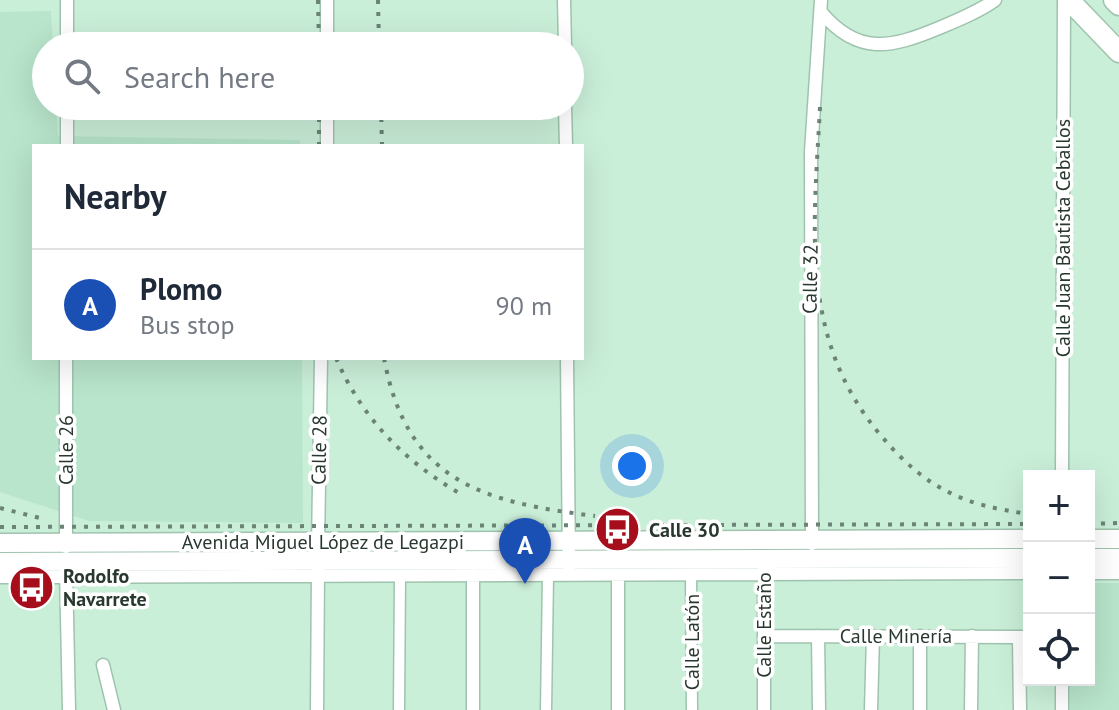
<!DOCTYPE html>
<meta charset="utf-8">
<style>
body{margin:0;font-family:"PT Sans",sans-serif;background:#f2f2f3;color:#1f2937}
.controls{position:absolute;right:24px;bottom:24px;display:grid;overflow:hidden;border-radius:0px;box-shadow:0 8px 32px #0002}
.controls button{width:72px;height:72px;display:grid;place-items:center;padding:0;border:0;border-bottom:2px solid #e0e1e3;background:#fff;color:#1f2937;font:40px sans-serif}
.you{position:absolute;left:632px;top:466px;width:28px;height:28px;margin:-20px;border:6px solid #fff;border-radius:50%;background:#1a73e8;box-shadow:0 0 0 12px #1a73e833}
.badge{display:grid;place-items:center;width:52px;height:52px;border-radius:50%;background:#db2777;color:#fff;font-size:26px;font-weight:700}
.pin{position:absolute;translate:-50% -66px;filter:drop-shadow(0 2px 4px #0008)}
.pin::after{content:'';position:absolute;top:42px;width:28px;height:24px;background:inherit;clip-path:polygon(0 0,100% 0,50% 100%)}
.list{margin:0;padding:0;list-style:none}
h2{display:flex;justify-content:space-between;align-items:center;height:104px;margin:0;padding:0 32px;font-size:34px}
h2 small{font-size:26px;font-weight:400;color:#747a83}
.list li{display:grid;grid-template-columns:52px 1fr auto;gap:24px;align-items:center;box-sizing:border-box;height:112px;padding:0 32px;border-top:2px solid #e0e1e3}
.list b{display:block;font-size:30px;white-space:nowrap}
.list p{margin:0;font-size:26px;white-space:nowrap;color:#747a83}
.list em{font-size:26px;font-style:normal;color:#747a83}
.icon{flex:none;width:44px;height:44px;fill:none;stroke:currentColor;stroke-width:2;stroke-linecap:round;stroke-linejoin:round}
.map{position:relative;flex:none;width:1119px;height:710px;overflow:hidden}
.search{position:absolute;background:#fff;box-shadow:0 8px 32px #0002;left:32px;top:32px;width:552px;height:88px;display:flex;align-items:center;gap:20px;box-sizing:border-box;padding:0 28px;border-radius:44px;color:#747a83;font-size:30px}
.panel{position:absolute;background:#fff;box-shadow:0 8px 32px #0002;left:32px;top:144px;width:552px;height:216px;border-radius:0px}
.map>svg:first-child{display:block}
.built{fill:#b8e5cb}
.lines{fill:none;stroke-linecap:round;stroke-linejoin:round}
.pedestrian-casing{stroke:#9fc3ae;stroke-width:13}
.minor-casing{stroke:#9fc3ae;stroke-width:15}
.secondary-casing{stroke:#9fc3ae;stroke-width:21}
.primary-casing{stroke:#9fc3ae;stroke-width:23}
.pedestrian{stroke:#fff;stroke-width:10}
.minor{stroke:#fff;stroke-width:12}
.secondary{stroke:#fff;stroke-width:18}
.primary{stroke:#fff;stroke-width:20}
.rail{stroke:#6b8475;stroke-width:4;stroke-dasharray:4 8;stroke-linecap:butt}
.labels{text-anchor:middle;stroke-width:7;stroke-linejoin:round;paint-order:stroke}
.street-label{font-size:20px;fill:#29382f;stroke:#fff}
.poi-label{font-size:20px;font-weight:bold;fill:#29382f;stroke:#fff;text-anchor:start}
</style>
<div class="map">
<svg width="1119" height="710" viewBox="0 0 1119 710">
<rect width="100%" height="100%" fill="#caefd9"/>
<path class="built" d="M51 11 53 46H46V106H56L58 136 300 140V146H34V358H302L303 523 89 521 0 492V12Z
M1089 583H1119V710H1070L1069 680H1089Z"/>
<g class="lines">
<defs>
<path id="pedestrian" d="M691 574 692 710
M399 710 400 575
M546 710 548 575"/>
<path id="minor" d="M327 0V46
M564 0 565 46
M821 12C858 56 891 48 939 28 958 20 978 12 995 0
M67 46V0
M327 106V146
M565 106 566 146
M67 146V106
M567 358 569 567
M1062 476 1064 0
M812 544 811 152 821 0
M66 547V358
M318 547 321 358
M764 568V710
M66 569 69 710
M1089 573H1119
M0 577 1029 573
M764 636 1029 637
M818 636 819 710
M1019 637 1020 710
M103 665 114 710
M1062 680V710
M317 710 318 569
M473 710V575
M618 710V575
M871 710 873 636
M920 710V636
M971 710 972 636"/>
<path id="secondary" d="M1089 539H1119
M0 543 1029 539
M1089 558H1119
M0 562 1029 558"/>
<path id="primary" d="M1069 0 1119 52
M1114 0 1119 5"/>
</defs>
<use href="#pedestrian" class="pedestrian-casing"/>
<use href="#minor" class="minor-casing"/>
<use href="#secondary" class="secondary-casing"/>
<use href="#primary" class="primary-casing"/>
<use href="#pedestrian" class="pedestrian"/>
<use href="#minor" class="minor"/>
<use href="#secondary" class="secondary"/>
<use href="#primary" class="primary"/>
<path class="rail" d="M318 0 319 46
M378 0 379 46
M319 106V146
M381 106 382 146
M820 107C814 228 798 340 883 438 927 489 963 505 1029 514
M336 358C362 418 403 460 459 493
M384 358C407 483 484 502 595 516
M0 508 44 519
M1089 524 1119 523
M0 527 1029 524"/>
</g>
<defs>
<symbol id="bus-disc" viewBox="-11 -11 22 22"><circle r="9.5" fill="#a60e1b" stroke="#fff"/><path d="M-5-6H5V4H4V6H2V4H-2V6H-4V4H-5ZM-3.5-4V0h7V-4ZM-3.5 1.2v1.5H-2V1.2ZM2 1.2v1.5H3.5V1.2Z" fill="#fff"/></symbol>
</defs>
<g fill-rule="evenodd">
<use href="#bus-disc" x="592" y="504" width="51" height="51"/>
<use href="#bus-disc" x="6" y="562" width="51" height="51"/>
</g>
<g class="labels">
<g class="street-label">
<text transform="translate(1063 238) rotate(-90)" y="7">Calle Juan Bautista Ceballos</text>
<text transform="translate(810 279) rotate(-89)" y="7">Calle 32</text>
<text transform="translate(66 450) rotate(-90)" y="7">Calle 26</text>
<text transform="translate(319 450) rotate(-89)" y="7">Calle 28</text>
<text x="323" y="549">Avenida Miguel López de Legazpi</text>
<text transform="translate(764 625) rotate(-90)" y="7">Calle Estaño</text>
<text x="896" y="643">Calle Minería</text>
<text transform="translate(692 642) rotate(-90)" y="7">Calle Latón</text>
</g>
<g class="poi-label">
<text x="649" y="537">Calle 30</text>
<text x="63" y="583">Rodolfo<tspan x="63" dy="23">Navarrete</tspan></text>
</g>
</g>
</svg>
<div class="controls">
<button>+</button>
<button>−</button>
<button><svg class="icon" aria-label="locate" viewBox="0 0 24 24"><circle cx="12" cy="12" r="6"/><path d="M12 2v4M12 18v4M2 12h4M18 12h4"/></svg></button>
</div>
<div class="you"></div>
<div class="pin badge" style="left:525px;top:584px;background:#1a4fb4">A</div>
<div class="search"><svg class="icon" aria-label="search" viewBox="0 0 24 24"><circle cx="10" cy="10" r="6"/><path d="M15 15l6 6"/></svg>Search here</div>
<section class="panel">
<h2>Nearby<small></small></h2>
<ul class="list">
<li><span class="badge" style="background:#1a4fb4">A</span><div><b>Plomo</b><p>Bus stop</p></div><em>90 m</em></li>
</ul>
</section>
</div>
